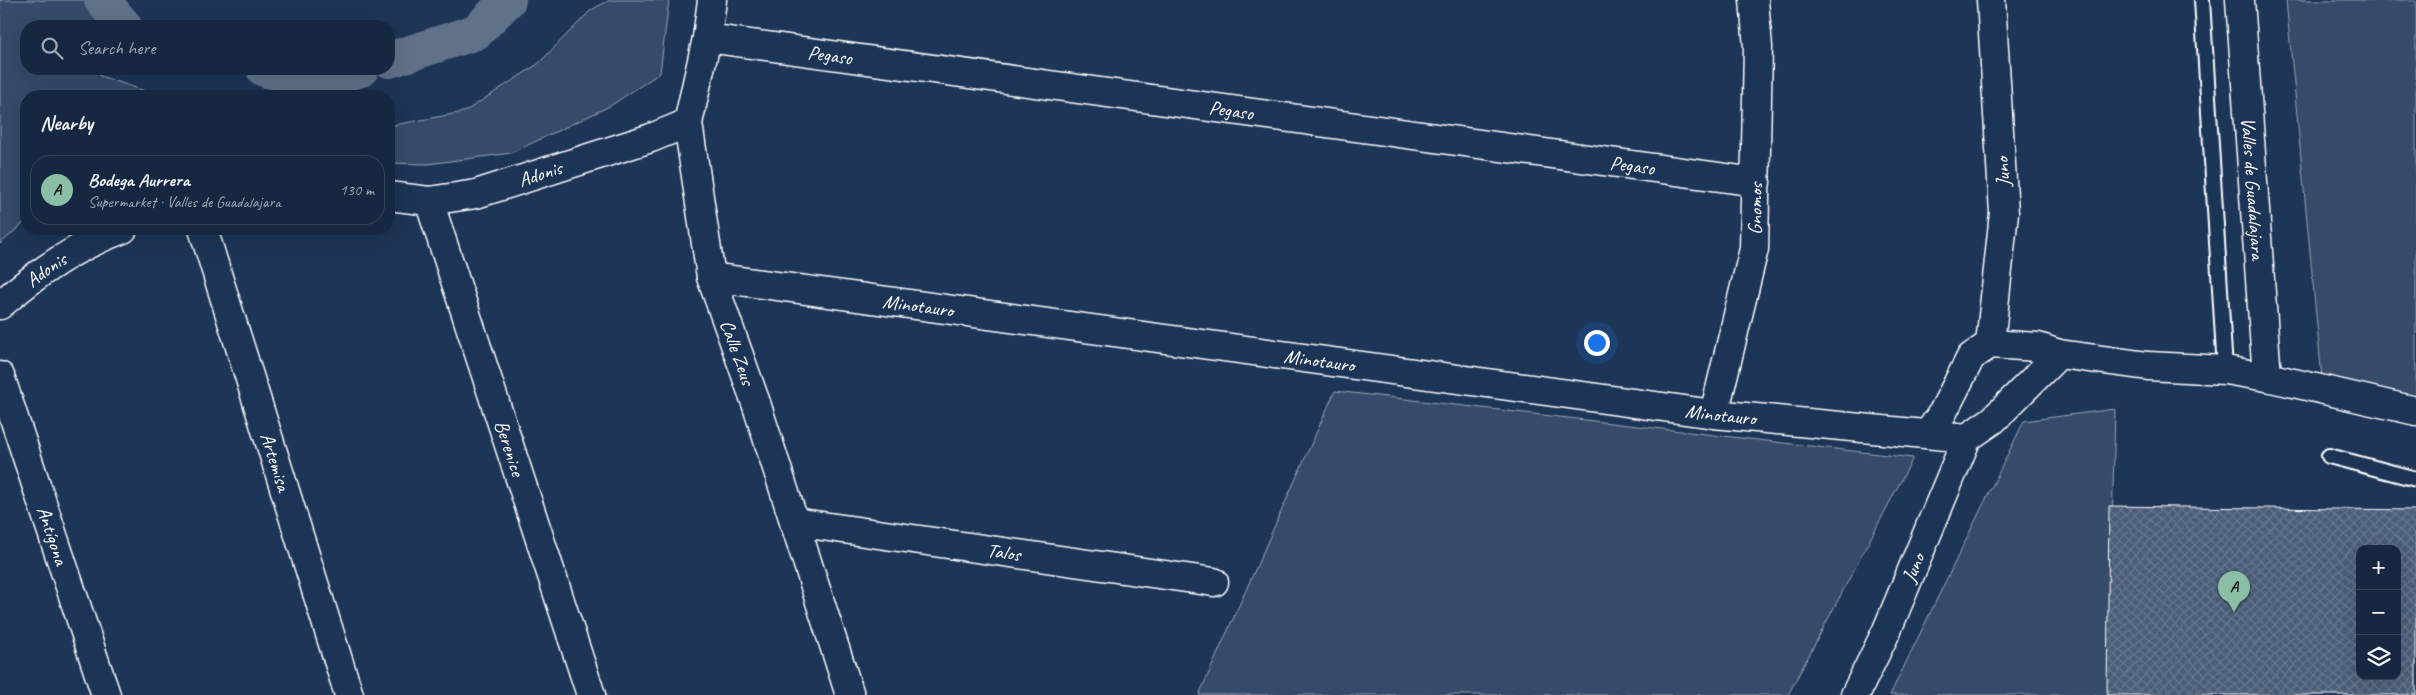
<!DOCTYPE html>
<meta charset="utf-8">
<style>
body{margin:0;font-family:Caveat,sans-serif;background:#23344c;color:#f1f3f6}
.controls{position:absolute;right:15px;bottom:15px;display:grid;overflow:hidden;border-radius:10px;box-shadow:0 5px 20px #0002}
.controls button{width:45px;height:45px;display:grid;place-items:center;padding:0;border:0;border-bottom:1px solid #35445a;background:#162841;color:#f1f3f6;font:25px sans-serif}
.you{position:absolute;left:1596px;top:342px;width:18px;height:18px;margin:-12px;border:4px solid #fff;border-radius:50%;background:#1a73e8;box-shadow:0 0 0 8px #1a73e833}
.badge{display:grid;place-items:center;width:32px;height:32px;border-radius:50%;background:#8abfa5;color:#111;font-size:16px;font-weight:700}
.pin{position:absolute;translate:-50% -41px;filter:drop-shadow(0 1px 2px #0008)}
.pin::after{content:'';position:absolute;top:26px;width:18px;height:15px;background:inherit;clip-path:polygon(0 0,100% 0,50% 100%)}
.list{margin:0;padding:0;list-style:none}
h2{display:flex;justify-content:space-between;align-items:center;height:65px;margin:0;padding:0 20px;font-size:21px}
h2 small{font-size:16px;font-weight:400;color:#9ea6b1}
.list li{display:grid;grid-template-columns:32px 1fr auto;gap:15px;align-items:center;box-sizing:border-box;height:70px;margin:0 10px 10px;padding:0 10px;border:1px solid #35445a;border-radius:20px}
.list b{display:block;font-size:19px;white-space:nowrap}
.list p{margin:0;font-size:16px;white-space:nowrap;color:#9ea6b1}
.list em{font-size:16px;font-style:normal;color:#9ea6b1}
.icon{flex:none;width:28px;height:28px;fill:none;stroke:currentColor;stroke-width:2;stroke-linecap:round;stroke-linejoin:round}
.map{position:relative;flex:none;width:2416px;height:695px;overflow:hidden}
.search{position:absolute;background:#162841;box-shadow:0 5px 20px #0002;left:20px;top:20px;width:375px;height:55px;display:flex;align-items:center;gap:12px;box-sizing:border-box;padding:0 18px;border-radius:20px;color:#9ea6b1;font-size:19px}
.panel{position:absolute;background:#162841;box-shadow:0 5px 20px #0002;left:20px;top:90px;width:375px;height:145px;border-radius:20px}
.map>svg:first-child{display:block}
.grass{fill:#364b69;stroke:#9aa5b4}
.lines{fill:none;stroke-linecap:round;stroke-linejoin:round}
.canal{stroke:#617289;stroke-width:36}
.building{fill:url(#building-cross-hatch);stroke:#fff;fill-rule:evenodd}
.service-casing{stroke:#fff;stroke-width:18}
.minor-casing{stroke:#fff;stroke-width:31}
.service{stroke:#1d3557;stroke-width:14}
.minor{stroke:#1d3557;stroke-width:28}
.labels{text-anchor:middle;stroke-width:4;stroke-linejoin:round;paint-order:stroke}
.street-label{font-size:20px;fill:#fff;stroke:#1d3557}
</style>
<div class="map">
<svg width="2416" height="695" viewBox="0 0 2416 695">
<defs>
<pattern id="building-cross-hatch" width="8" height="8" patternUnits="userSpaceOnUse" patternTransform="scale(1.25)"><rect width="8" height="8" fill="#4a5d79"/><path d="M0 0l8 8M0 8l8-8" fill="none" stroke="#65758d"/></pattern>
</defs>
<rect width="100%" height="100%" fill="#1d3557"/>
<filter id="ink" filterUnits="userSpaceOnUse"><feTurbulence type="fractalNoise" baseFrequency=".02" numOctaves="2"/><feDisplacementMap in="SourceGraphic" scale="10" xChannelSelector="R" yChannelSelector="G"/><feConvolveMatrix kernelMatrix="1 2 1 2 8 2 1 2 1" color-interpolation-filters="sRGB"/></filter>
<g filter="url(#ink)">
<path class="grass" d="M0 0H122L126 3 117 26H26V69H102L100 76 160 96H26V221L0 244Z
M610 0H669L660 73 610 106 511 153 428 164 389 163V126L464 112 538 64 591 10Z
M2286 0H2416V419L2324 399Z
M1335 391 1913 458 1788 695H1199Z
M2115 409 2108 695H1890L2024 421Z"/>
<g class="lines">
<path class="canal" d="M102 0 124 26
M389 60 476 32 508 0
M264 69 318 83 361 69"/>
</g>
<path class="building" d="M2109 506 2416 510V695H2107ZM2360 549H2397V676H2360Z"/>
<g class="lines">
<defs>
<path id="service" d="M2202 0 2225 370
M2329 456 2416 479"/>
<g id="minor">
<path id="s1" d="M712 0 707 38 688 123 711 277 756 403 850 695"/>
<path id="s2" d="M2240 0 2267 377"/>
<path id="s3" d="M707 38 1756 182"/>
<path id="s4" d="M389 196 429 201 476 194 651 138 688 123"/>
<path id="s5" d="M429 201 591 695"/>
<path id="s6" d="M203 229 349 695"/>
<path id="s7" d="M711 277 1714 414 1967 438"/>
<path id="s8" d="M0 305C40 271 74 247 123 229"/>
<path d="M1990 344 2004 213 1991 0"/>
<path id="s9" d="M0 376 106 695"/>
<path id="s10" d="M1714 414 1754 249 1758 47 1754 0"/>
<path d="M1928 434 1943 412 1971 357 1990 344 2038 347 2059 354 2148 366 2225 370 2267 377 2416 411"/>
<path id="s11" d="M794 522 1214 582"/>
<path id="s12" d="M1855 695 1887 630 1967 438 1993 420 2059 354"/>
</g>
</defs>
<use href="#service" class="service-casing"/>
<use href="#minor" class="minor-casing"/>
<use href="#service" class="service"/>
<use href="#minor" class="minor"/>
</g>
</g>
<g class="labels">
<g class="street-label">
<text dy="7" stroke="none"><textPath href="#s3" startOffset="124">Pegaso</textPath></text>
<text dy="7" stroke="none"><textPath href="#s3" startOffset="529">Pegaso</textPath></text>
<text dy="7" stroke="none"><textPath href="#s3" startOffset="934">Pegaso</textPath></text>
<text transform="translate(2002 172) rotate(-93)" y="7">Juno</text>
<text dy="7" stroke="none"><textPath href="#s4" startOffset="155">Adonis</textPath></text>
<text dy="7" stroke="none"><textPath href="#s2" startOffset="189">Valles de Guadalajara</textPath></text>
<text dy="7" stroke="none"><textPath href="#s10" startOffset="210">Gnomos</textPath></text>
<text dy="7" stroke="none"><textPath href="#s8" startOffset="58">Adonis</textPath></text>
<text dy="7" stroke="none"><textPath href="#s7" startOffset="209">Minotauro</textPath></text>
<text dy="7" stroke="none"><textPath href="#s1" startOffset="361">Calle Zeus</textPath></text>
<text dy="7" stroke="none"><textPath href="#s7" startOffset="614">Minotauro</textPath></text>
<text dy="7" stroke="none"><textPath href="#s7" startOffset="1019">Minotauro</textPath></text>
<text dy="7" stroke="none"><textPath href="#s5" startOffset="260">Berenice</textPath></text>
<text dy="7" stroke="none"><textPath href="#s6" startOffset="244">Artemisa</textPath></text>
<text dy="7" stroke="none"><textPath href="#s9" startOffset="168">Antígona</textPath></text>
<text dy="7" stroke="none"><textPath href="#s11" startOffset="212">Talos</textPath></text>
<text dy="7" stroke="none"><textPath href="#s12" startOffset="140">Juno</textPath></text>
</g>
</g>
</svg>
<div class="controls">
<button>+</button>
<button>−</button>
<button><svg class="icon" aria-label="layers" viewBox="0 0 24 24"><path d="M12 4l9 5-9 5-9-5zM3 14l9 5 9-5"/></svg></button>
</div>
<div class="you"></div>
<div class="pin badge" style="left:2234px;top:612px">A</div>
<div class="search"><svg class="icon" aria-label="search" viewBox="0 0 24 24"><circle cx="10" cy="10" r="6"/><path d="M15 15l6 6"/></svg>Search here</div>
<section class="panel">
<h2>Nearby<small></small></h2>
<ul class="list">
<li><span class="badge">A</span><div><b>Bodega Aurrera</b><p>Supermarket · Valles de Guadalajara</p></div><em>130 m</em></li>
</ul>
</section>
</div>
